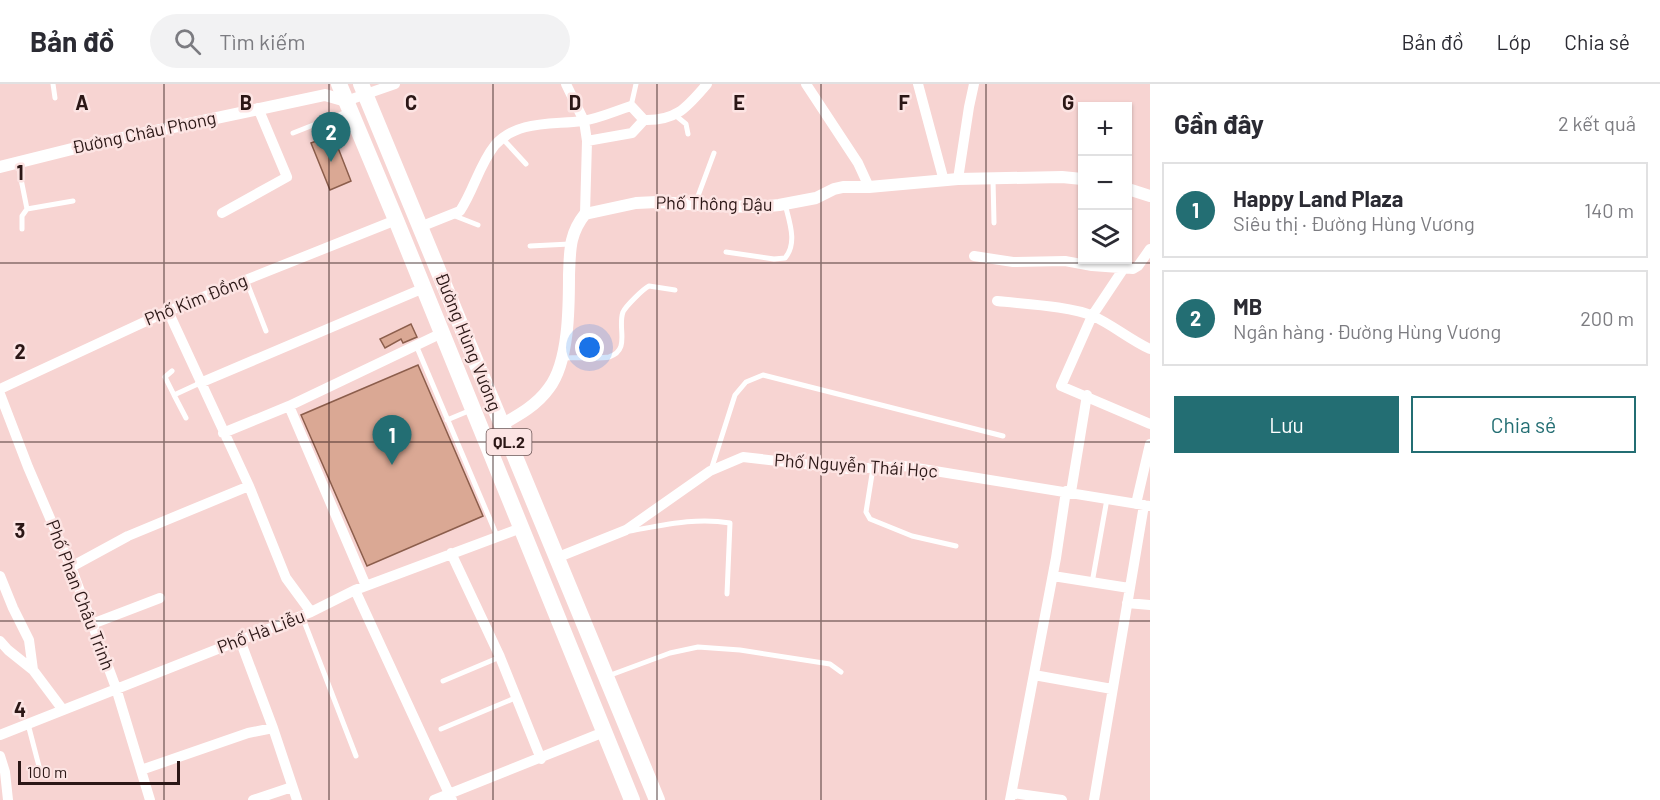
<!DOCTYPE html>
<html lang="vi">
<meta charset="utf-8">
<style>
body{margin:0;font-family:Barlow,sans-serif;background:#f2f2f3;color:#2b2b33}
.controls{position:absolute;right:18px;top:18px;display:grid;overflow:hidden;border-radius:0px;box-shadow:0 2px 4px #0004}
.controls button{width:54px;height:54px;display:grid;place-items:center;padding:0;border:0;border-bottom:2px solid #e1e1e2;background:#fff;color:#2b2b33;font:30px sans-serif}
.scale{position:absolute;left:18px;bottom:15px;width:162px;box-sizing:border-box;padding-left:6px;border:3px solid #2b1716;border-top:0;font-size:16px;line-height:21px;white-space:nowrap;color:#2b1716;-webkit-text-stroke:4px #fce4e3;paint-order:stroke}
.you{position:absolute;left:590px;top:264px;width:21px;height:21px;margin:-15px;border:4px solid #fff;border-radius:50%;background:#1a73e8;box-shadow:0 0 0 9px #1a73e833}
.badge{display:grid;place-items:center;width:39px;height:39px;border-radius:50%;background:#236e73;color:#fff;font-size:20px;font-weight:700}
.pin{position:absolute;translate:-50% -50px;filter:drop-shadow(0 2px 3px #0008)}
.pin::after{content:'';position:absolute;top:32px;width:21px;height:18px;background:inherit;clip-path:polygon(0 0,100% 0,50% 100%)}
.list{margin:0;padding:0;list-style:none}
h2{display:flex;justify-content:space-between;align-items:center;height:78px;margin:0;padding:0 24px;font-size:26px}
h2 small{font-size:20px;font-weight:400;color:#7c7c81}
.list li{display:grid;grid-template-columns:39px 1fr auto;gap:18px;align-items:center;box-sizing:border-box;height:96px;margin:0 12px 12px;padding:0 12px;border:2px solid #e1e1e2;border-radius:0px}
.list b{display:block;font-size:22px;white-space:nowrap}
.list p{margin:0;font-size:20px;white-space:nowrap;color:#7c7c81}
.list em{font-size:20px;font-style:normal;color:#7c7c81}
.actions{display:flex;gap:12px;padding:18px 24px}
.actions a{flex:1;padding:14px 0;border:2px solid #236e73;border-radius:0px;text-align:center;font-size:21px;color:#236e73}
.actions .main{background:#236e73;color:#fff}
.icon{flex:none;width:33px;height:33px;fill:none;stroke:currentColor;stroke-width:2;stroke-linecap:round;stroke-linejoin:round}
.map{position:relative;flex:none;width:1150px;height:716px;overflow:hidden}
header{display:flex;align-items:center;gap:36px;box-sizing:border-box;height:84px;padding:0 30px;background:#fff;border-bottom:2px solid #e1e1e2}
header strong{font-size:28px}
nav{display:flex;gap:33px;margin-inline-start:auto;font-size:21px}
.search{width:420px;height:54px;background:#f2f2f3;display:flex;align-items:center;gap:15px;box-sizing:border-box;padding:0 21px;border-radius:33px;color:#7c7c81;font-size:22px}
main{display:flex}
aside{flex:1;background:#fff}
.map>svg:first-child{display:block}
.building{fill:#daa894;stroke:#8c5e4c;stroke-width:1.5}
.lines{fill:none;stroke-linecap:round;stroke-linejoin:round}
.service{stroke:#fff;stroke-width:5}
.minor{stroke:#fff;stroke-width:10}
.tertiary{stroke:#fff;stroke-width:12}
.primary{stroke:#fff;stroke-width:16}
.grid{fill:none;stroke:#2b1716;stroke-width:1.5;stroke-opacity:0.55}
.labels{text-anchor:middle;stroke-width:5;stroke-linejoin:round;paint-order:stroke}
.shield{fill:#fce4e3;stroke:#6a5454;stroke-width:1.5}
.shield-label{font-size:16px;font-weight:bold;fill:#2b1716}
.street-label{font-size:18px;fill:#2b1716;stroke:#fce4e3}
.grid-label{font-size:20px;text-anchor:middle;font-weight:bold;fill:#2b1716;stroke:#fce4e3;stroke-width:5;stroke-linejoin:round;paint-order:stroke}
</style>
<header>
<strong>Bản đồ</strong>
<div class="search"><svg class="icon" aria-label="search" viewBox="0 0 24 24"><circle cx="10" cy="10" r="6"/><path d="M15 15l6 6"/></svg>Tìm kiếm</div>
<nav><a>Bản đồ</a><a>Lớp</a><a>Chia sẻ</a></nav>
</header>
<main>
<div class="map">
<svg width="1150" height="716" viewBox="0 0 1150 716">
<rect width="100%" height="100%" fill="#f7d4d2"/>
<path class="building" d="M333 51 351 97 330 106 311 59Z
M411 240 417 253 403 259 401 255 385 264 380 255Z
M418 281 483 432 367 482 301 331Z"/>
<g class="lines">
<path class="service" d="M53 0 55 14
M631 22 636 0
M675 31 686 40 688 50
M293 49 349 27
M502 54 526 80
M18 80 27 125 22 132V145
M993 95 994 139
M695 120 714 69
M27 125 73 117
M455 132 478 141
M530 162 570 160
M726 168 774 175 785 174C798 159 789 137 785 120
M246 196 266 247
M416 261 497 452
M562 274C572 273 602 275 609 273 631 266 617 244 623 228 626 222 643 205 649 202L675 206
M172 287 165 293 174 311 200 299
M174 311 186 334
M447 336 471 326
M873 384 866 428 870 435 912 452 956 462
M711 386 735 311 746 298 763 291 1003 352
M630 447C664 441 696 433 730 439L727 510
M1092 499 1107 415
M302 532 356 672
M608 592 670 569 698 563 740 566 830 580 841 588
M443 597 500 573
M28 640 41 690
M441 645 515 614"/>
<path class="minor" d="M566 0 584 37 587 57 585 130
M806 0 858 79 869 103
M918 0 944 97
M346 17 395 0
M587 57 632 49 644 36
M958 95 969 23 974 0
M222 129 287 93 258 24
M420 143 460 127C474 106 479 81 495 61 517 36 552 41 582 37 598 35 615 27 631 22L644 36C677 37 687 23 707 0
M974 172 1013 178 1065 177 1092 182 1133 185 1138 182 1150 165
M1124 184 1092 232 1061 302 1150 340
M997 217C1023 220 1071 222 1093 232 1113 241 1130 256 1150 265
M168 227 249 402 286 494 311 528
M200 299 424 204
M0 305 168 227 396 136
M0 310 28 383 71 483 116 604 150 716
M289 322 366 502
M223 349 289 322 442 249
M1071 408 1087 311
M1136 420 1150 360
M451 469 500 573 541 675
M556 474 626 446 710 387 743 373 848 385 904 382 1150 422
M71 483 128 452 249 402
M0 492 13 524 29 556 33 586
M1053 492 1129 504
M355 506 452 716
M1127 519 1150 521
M92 540 160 514
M240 556 273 644
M0 557 8 566 33 586 63 626
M1034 591 1112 605
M0 651 311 528 355 506 521 444
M0 672 5 688 8 716
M141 686 248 649 273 644 297 716
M1012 709 1062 716
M253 716 292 703
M434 716 604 648
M1010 716 1056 474 1066 407
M1094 716 1144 421"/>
<path class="tertiary" d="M0 83 84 62 325 11 346 17
M1128 105 1150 112
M501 341C519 331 537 321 549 304 569 278 569 223 569 191 570 167 569 150 585 130L636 119 657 118 719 122 759 123 779 121 816 114 834 105 843 103H869L958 95 1062 93 1082 95"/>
<path class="primary" d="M339 0 396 136 632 716
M361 0 657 716"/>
</g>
<path class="grid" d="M164 0V716M329 0V716M493 0V716M657 0V716M821 0V716M986 0V716M0 179H1150M0 358H1150M0 537H1150"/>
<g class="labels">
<rect class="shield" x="486.5" y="345" width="45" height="26" rx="4.5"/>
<g class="shield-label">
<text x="509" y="364">QL.2</text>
</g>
<g class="street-label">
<text transform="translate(144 49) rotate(-12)" y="6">Đường Châu Phong</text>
<text transform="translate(714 120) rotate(1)" y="6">Phố Thông Đậu</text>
<text transform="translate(196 216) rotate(-22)" y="6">Phố Kim Đồng</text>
<text transform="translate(468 258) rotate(68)" y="6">Đường Hùng Vương</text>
<text transform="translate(856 382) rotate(4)" y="6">Phố Nguyễn Thái Học</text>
<text transform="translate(80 511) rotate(69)" y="6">Phố Phan Châu Trinh</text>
<text transform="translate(261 548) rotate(-21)" y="6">Phố Hà Liễu</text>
</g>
</g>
<g class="grid-label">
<text x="82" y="26">A</text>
<text x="246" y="26">B</text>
<text x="411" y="26">C</text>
<text x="575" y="26">D</text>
<text x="739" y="26">E</text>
<text x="904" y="26">F</text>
<text x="1068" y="26">G</text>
<text x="20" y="96">1</text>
<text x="20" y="275">2</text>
<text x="20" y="454">3</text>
<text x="20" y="633">4</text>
</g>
</svg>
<div class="controls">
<button>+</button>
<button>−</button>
<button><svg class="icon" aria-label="layers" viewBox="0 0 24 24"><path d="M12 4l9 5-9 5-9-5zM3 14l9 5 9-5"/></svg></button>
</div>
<div class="scale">100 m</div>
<div class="you"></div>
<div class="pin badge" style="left:392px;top:381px">1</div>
<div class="pin badge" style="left:331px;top:78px">2</div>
</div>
<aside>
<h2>Gần đây<small>2 kết quả</small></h2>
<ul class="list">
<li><span class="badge">1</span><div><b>Happy Land Plaza</b><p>Siêu thị · Đường Hùng Vương</p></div><em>140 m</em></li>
<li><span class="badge">2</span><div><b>MB</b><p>Ngân hàng · Đường Hùng Vương</p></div><em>200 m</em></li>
</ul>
<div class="actions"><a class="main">Lưu</a><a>Chia sẻ</a></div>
</aside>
</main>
